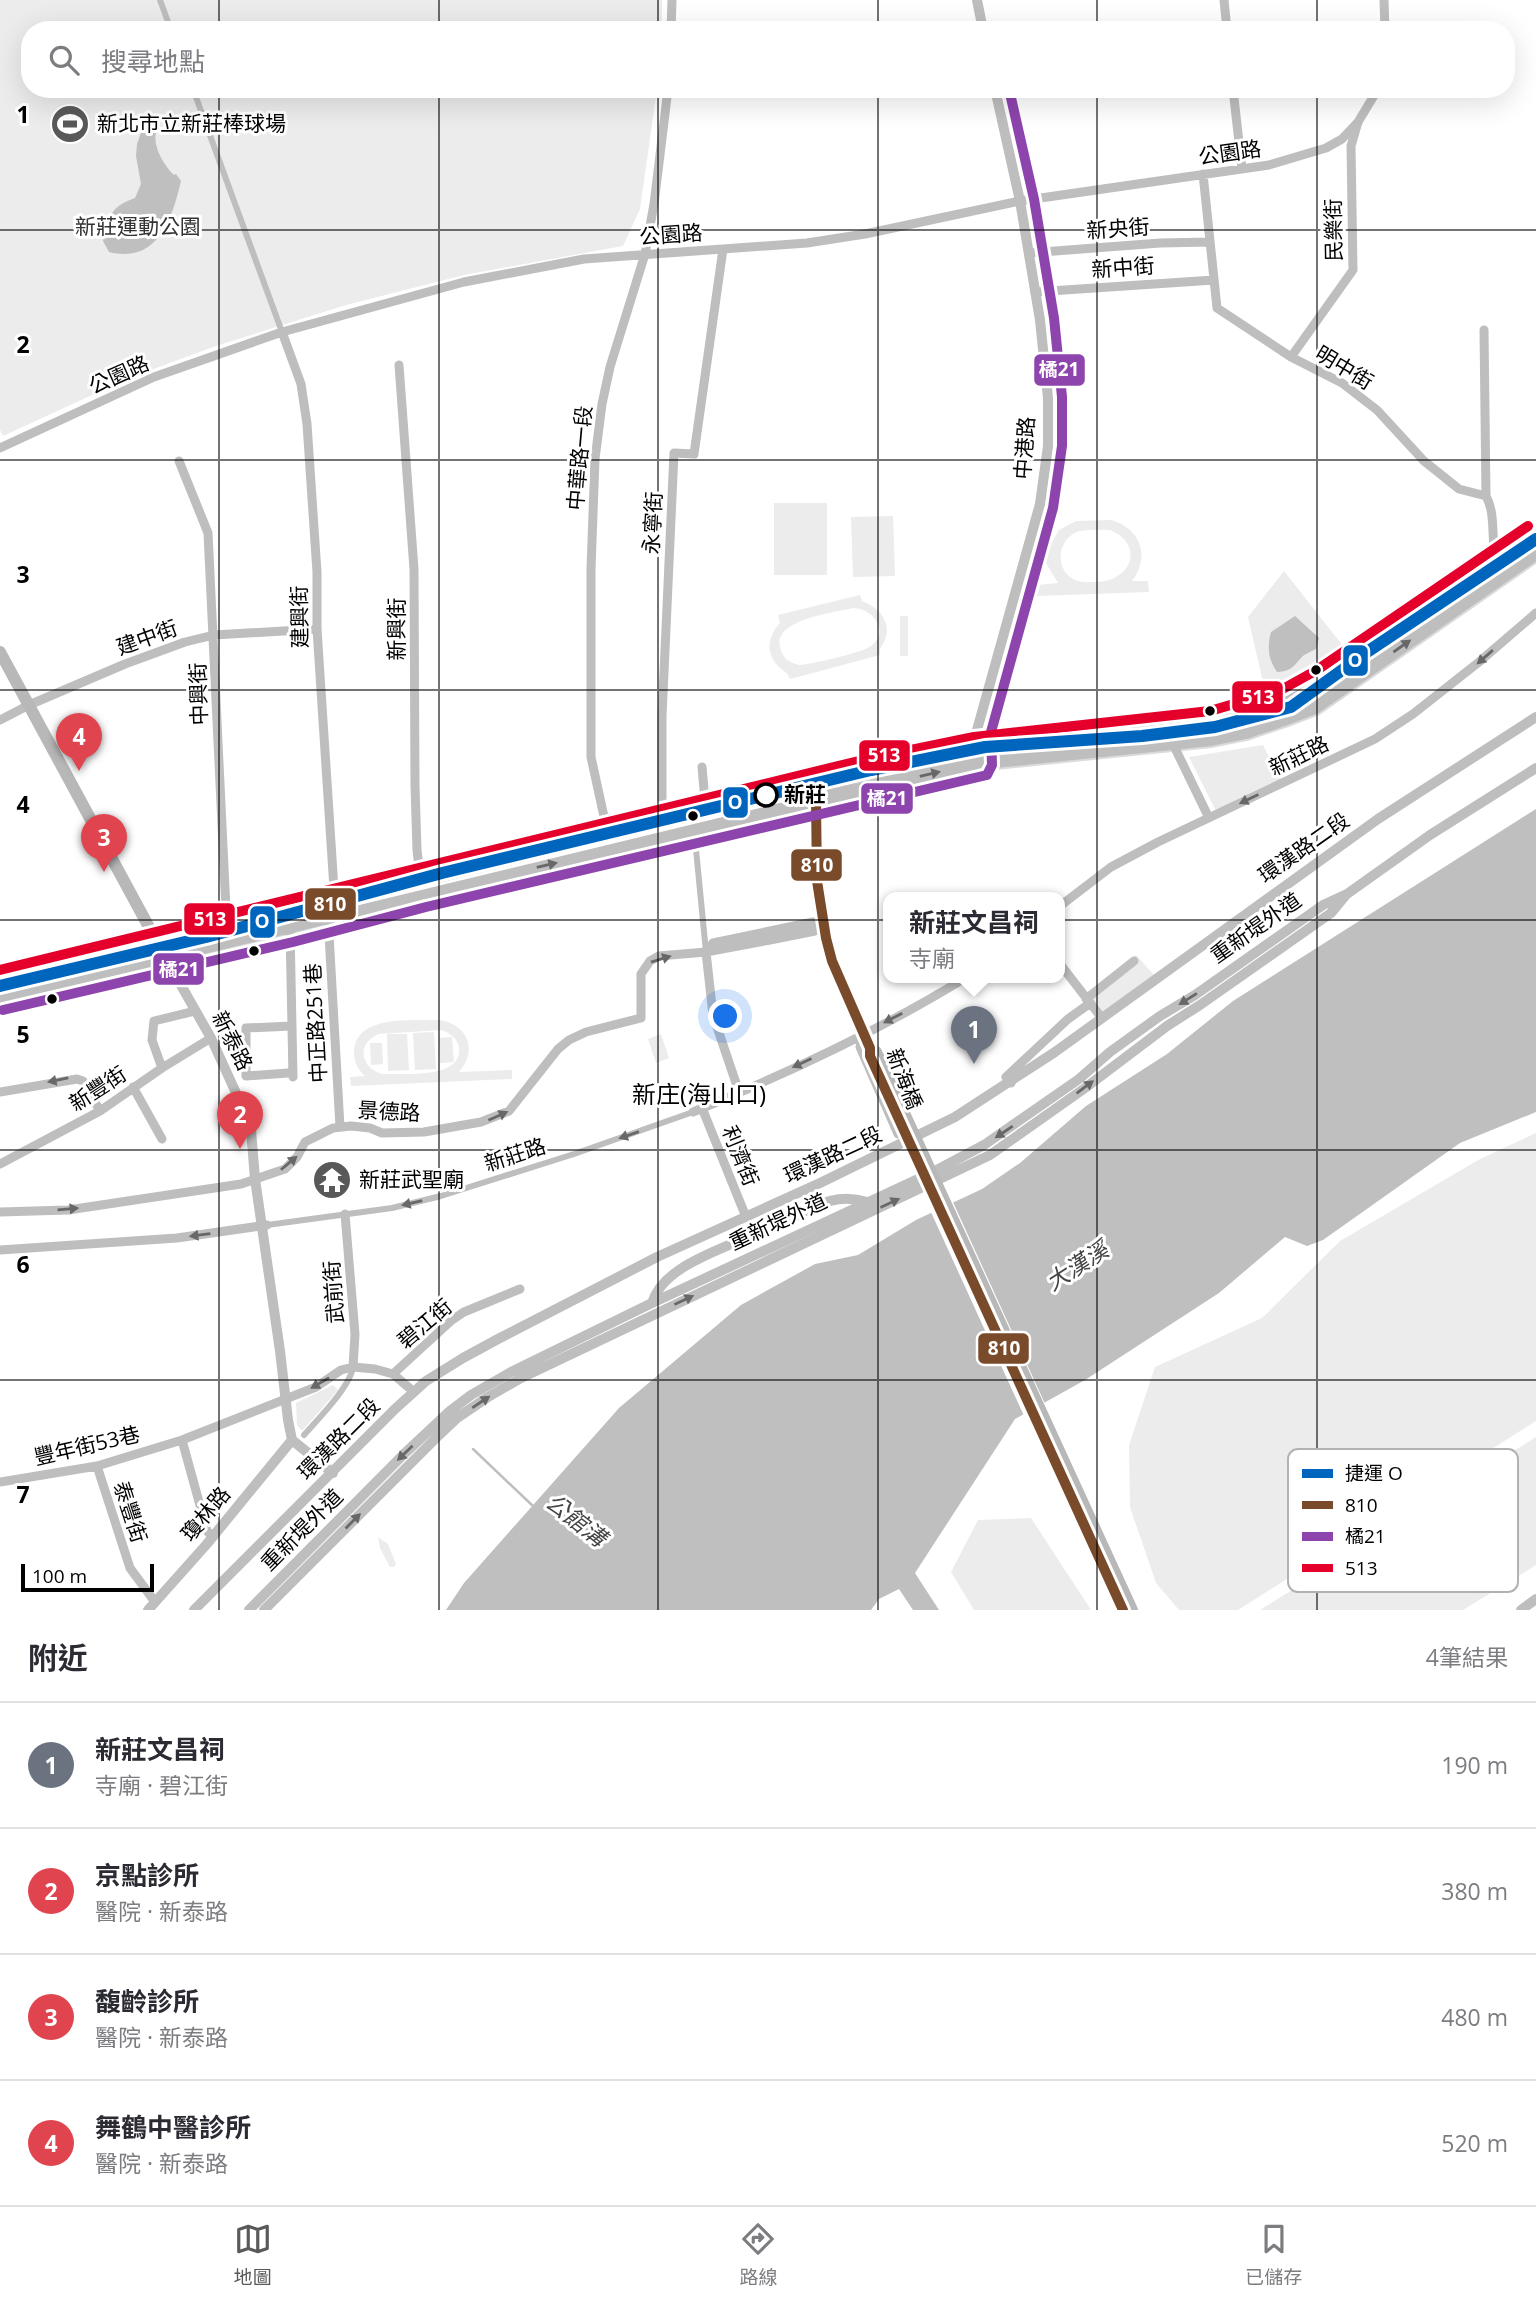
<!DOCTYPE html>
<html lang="zh-TW">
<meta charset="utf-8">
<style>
body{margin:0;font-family:"Open Sans","Noto Sans TC",sans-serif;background:#f2f2f3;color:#2b2b33}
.scale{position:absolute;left:21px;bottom:18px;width:133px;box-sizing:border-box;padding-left:7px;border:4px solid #000;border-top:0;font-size:19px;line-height:24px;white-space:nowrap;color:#000;-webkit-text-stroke:5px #fff;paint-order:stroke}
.you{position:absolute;left:726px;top:1017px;width:24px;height:24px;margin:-18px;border:5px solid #fff;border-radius:50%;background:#1a73e8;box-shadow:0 0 0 10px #1a73e833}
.badge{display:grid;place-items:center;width:46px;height:46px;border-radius:50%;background:#595959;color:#fff;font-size:23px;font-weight:700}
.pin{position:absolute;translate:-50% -58px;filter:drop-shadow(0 2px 4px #0008)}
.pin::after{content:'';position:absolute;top:37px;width:24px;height:21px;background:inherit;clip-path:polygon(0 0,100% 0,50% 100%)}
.popup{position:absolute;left:883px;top:892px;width:182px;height:91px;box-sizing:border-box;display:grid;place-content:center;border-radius:14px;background:#fff;filter:drop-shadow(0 2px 5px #0005);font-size:23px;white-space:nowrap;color:#7c7c81}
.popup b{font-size:26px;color:#2b2b33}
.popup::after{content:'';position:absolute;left:50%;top:100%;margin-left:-14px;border:14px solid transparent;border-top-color:#fff}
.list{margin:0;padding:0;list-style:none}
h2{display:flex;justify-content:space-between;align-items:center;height:91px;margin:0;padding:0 28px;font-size:30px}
h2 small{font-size:23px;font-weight:400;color:#7c7c81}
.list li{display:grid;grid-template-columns:46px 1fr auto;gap:21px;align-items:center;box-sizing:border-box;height:126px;padding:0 28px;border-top:2px solid #e1e1e2}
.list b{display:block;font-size:26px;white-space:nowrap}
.list p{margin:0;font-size:23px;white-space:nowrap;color:#7c7c81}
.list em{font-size:23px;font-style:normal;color:#7c7c81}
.icon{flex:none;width:38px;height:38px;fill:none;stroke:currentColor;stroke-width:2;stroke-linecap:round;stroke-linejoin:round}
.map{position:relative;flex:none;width:1536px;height:1610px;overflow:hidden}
.search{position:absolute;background:#fff;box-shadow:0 7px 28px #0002;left:21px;right:21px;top:21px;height:77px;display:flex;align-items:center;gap:18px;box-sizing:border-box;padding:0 24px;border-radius:28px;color:#7c7c81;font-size:26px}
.sheet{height:595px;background:#fff}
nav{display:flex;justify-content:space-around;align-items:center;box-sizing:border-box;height:98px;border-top:2px solid #e1e1e2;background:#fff;font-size:19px;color:#7c7c81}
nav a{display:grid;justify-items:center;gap:4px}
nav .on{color:#595959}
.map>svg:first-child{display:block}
.green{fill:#ececec;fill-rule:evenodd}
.water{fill:#bfbfbf}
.pier{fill:#fff}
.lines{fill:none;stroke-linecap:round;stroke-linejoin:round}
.stream{stroke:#bfbfbf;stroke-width:2.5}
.primary-casing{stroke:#dbdbdb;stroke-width:18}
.pedestrian{stroke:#bebebe;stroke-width:6}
.minor{stroke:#bebebe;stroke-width:9}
.tertiary{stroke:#bebebe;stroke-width:10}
.secondary{stroke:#b8b8b8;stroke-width:12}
.primary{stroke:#bebebe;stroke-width:14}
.secondary-bridge{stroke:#b8b8b8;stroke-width:12}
.bus-1-casing{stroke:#fff;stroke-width:16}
.bus-2-casing{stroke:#fff;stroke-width:16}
.bus-3-casing{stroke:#fff;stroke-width:16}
.bus-1{stroke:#7a4b2a;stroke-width:10}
.bus-2{stroke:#8e44ad;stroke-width:10}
.bus-3{stroke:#e4002b;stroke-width:10}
.metro-1-casing{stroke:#fff;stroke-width:18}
.metro-1{stroke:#0065bd;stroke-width:12}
.oneway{fill:#686868}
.grid{fill:none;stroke:#000;stroke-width:2;stroke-opacity:0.55}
.bus-dot{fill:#000;stroke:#fff;stroke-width:2.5}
.stop-dot{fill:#fff;stroke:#000;stroke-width:3.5}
.labels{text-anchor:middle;stroke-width:6;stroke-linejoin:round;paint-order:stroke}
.poi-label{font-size:21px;fill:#000;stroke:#fff;text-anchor:start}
.street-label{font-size:21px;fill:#000;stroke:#fff}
.park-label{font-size:21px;fill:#333;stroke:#fff}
.stop-label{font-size:21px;font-weight:bold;fill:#000;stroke:#fff;text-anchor:start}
.water-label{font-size:23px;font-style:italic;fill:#444;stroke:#fff}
.quarter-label{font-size:24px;fill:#000;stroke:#fff}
.key{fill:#fff;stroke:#b2b2b2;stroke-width:2}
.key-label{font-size:19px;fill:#000}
.grid-label{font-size:23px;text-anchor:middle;font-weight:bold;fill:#000;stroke:#fff;stroke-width:6;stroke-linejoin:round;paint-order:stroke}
.line-badge{stroke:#fff;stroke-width:2.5}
.badge-label{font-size:19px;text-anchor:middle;font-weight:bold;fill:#fff}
</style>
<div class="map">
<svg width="1536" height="1610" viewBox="0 0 1536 1610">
<rect width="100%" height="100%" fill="#fff"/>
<path class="green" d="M0 0H662V30H30V89H657L640 209 623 246 464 275 346 305 216 346 129 378 3 436 0 430Z
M774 503H827V575H774Z
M893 516 895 576 853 577 851 517Z
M1111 520C1140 528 1151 556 1132 581H1148L1149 592 1037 596 1038 585 1058 583 1046 563 1047 551 1059 530 1076 521ZM1110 530C1144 544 1133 580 1097 582 1089 582 1082 583 1075 580 1054 570 1057 540 1077 532 1087 529 1100 530 1110 530Z
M1284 571 1347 651 1266 695 1248 617Z
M860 595 862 601C878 607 892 621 885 640 882 647 879 647 880 655L790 679C787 671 784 672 778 666 765 652 768 636 780 623L778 615ZM853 608C872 608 891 631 871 646 862 653 812 664 799 665 790 663 782 658 780 647 774 619 833 613 853 608Z
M900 616H908V656H900Z
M1263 745 1281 780 1217 813 1189 757Z
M1136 955 1154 975 1101 1013 1089 998Z
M440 1020C468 1025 478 1050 459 1072L512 1070V1079L351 1086 350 1077 365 1076C357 1069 354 1061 354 1051 356 1014 414 1021 440 1020ZM441 1030C450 1033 459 1039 459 1049 461 1080 402 1073 382 1074 360 1067 356 1043 379 1034Z
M434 1032 436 1069 415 1070 413 1033Z
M387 1034H407L409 1070 388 1071Z
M661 1034 669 1058 656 1063 648 1039Z
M452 1037 454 1062 440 1063 439 1038Z
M370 1043H382L383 1064 371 1065Z
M1536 1133V1421L1238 1610H1179L1156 1583 1130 1507 1129 1445 1155 1367 1262 1318 1340 1241 1480 1159Z
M333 1385 338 1390 302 1431 297 1425 296 1403Z
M1536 1437V1565L1463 1610H1260Z
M1031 1518 1091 1610H974L951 1572 978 1520Z
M378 1537 388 1544 396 1564 394 1567H390L380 1548Z"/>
<path class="water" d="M152 119 158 127C150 142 162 163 174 175L176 174 181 181C172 219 158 264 109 252L103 241C109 217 109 207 135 198L141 184 136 156 137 144 145 121Z
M1295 616 1319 638 1316 649C1311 652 1304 654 1301 658 1292 668 1291 671 1277 672 1268 659 1267 647 1271 632Z
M1536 809V1112L1460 1143 1323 1240 1307 1246 1285 1237 1219 1293 1085 1380 1015 1419 915 1573 939 1610H913L899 1589 879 1599 871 1610H446L464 1583 619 1408 741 1305 815 1264 858 1255 916 1220 982 1189 1020 1163 1086 1106 1167 1054 1233 1001Z"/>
<path class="pier" d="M952 1200 1046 1406 1025 1418 930 1210Z"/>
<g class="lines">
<path class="stream" d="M473 1449 534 1507"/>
<defs>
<path id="primary" d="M0 984 870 773 976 751 1213 725 1287 703 1324 682 1536 538
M0 996C319 920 637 840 956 768L995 761 1211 739 1246 732 1284 719 1315 707 1536 553"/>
</defs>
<use href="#primary" class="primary-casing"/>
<path class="pedestrian" d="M160 0 171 30
M193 89 282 332
M694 829 706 952
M267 1225 392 1208 441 1196 574 1154 693 1112
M304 1435C318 1419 350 1387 353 1367"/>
<path class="minor" d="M1224 0 1227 30
M1384 0 1385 30
M671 30 672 0
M1233 89 1242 169
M1335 89 1336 90
M1203 174 1217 308 1291 357 1342 383 1377 410 1424 461 1459 489 1486 496C1498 518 1488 545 1500 567
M1029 253 1160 243 1210 242
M1035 292 1214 280
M1484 330 1486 496
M282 332 301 384 307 424 317 572V629L335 904
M1291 357 1353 270 1351 146 1358 122 1378 89
M399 365 414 569 415 786 417 850 421 885
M0 448 154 377 282 332 464 282 584 259 807 243 865 234 1020 201 1269 165 1326 148 1342 139 1358 122
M179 461 208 533 227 930
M0 720 29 705 125 664 185 642 214 635 317 629
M1173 744 1209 818
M702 767 706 812
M662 823V716L674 453 694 454 723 249
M608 835 591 757V569L595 459 602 404 610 367 645 254 654 204 668 89
M1060 906 1111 867 1158 842 1375 739 1413 714 1479 662 1536 613
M328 917 340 1127
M290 928 293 1077
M706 952 713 1015 739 1092
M706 952 713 943 813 922 823 926
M1060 964 1101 1017
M1086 999 1134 961
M864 1033 860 1047 898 1134
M162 1068 152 1040 154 1021 195 1011
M288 1073 246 1076V1028L292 1026
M1011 1083 1006 1077 1068 1019 1089 1004
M133 1087 162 1139
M0 1092 77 1079 83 1081 100 1111
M702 1108 746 1217
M693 1112C786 1074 879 1031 965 978
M0 1164 100 1111 162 1068 211 1038
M0 1212 68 1210 241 1184 285 1169 297 1157 305 1142 333 1128 351 1126 370 1128 382 1133 424 1132 481 1122 509 1111 558 1049 569 1040 586 1032 641 1018V974L650 961 659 956 706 952 770 940 815 931 823 926
M345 1214 355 1334 353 1367
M0 1250 177 1238 267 1225
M393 1374 452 1320 464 1312 520 1289
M182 1440 207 1531 213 1537
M97 1466 130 1568 155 1602
M0 1482 97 1466 182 1440 316 1387 341 1370 353 1367 375 1369 393 1374 414 1392"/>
<path class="tertiary" d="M977 0 983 30
M977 758V730L1040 504 1048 446V398L1040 320 1020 201 995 89
M165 957 211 1038 247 1117 251 1130 255 1179 280 1351 288 1420 292 1440 333 1473
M751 1228C791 1233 818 1186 867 1202
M652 1303C663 1267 716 1252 747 1237L751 1228
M148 1610 206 1545 292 1440
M194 1610 395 1409 426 1381 463 1358 498 1339 657 1257 820 1183 955 1117 1055 1052 1378 819 1536 717
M249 1610 404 1454 450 1411 471 1395 511 1372 652 1303 933 1172 984 1145 1079 1079 1110 1052 1160 1016 1195 995 1323 905 1347 894 1430 835 1536 768
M264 1610 438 1436 457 1418 488 1397 521 1378 990 1155 1085 1088 1167 1026 1200 1005 1331 913 1345 896
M1521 1610 1536 1599"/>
<path class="secondary" d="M0 652 163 953
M813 791 816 801C816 846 814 892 825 937 835 975 854 1012 870 1048
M934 1196 1123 1610"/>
<use href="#primary" class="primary"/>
<path class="secondary-bridge" d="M870 1048 876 1052 1132 1610"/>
<defs>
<path id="bus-1" d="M0 984 812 787 816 801 817 881 826 938 832 961 870 1048V1056L1123 1610"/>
<path id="bus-2" d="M3 1010 293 942 426 907 987 775 992 765 991 732 1053 508 1062 446V397L1054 318 1034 199 1009 89"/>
<path id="bus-3" d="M0 970 867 759 974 737 1210 711 1281 690 1317 670 1528 526"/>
</defs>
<use href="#bus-1" class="bus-1-casing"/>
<use href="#bus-2" class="bus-2-casing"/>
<use href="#bus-3" class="bus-3-casing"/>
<use href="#bus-1" class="bus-1"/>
<use href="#bus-2" class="bus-2"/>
<use href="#bus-3" class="bus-3"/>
<defs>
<path id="metro-1" d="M0 986 206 937 442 873 871 770 985 747 1142 736 1215 727 1291 707 1367 652 1536 539"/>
</defs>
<use href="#metro-1" class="metro-1-casing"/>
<use href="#metro-1" class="metro-1"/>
</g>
<defs><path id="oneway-solid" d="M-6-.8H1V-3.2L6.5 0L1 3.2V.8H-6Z" transform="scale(1.75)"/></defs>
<g class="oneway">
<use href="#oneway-solid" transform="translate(1402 646) rotate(-35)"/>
<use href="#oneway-solid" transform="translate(1485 657) rotate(139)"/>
<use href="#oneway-solid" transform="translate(930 774) rotate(-13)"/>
<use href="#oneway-solid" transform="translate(1249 799) rotate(154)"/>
<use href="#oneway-solid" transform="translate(547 865) rotate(-13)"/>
<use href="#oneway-solid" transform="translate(661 959) rotate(-17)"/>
<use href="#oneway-solid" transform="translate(1188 999) rotate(148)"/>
<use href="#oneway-solid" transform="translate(893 1018) rotate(153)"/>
<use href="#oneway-solid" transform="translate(802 1063) rotate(155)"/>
<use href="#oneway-solid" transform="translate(58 1080) rotate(168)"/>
<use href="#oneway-solid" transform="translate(1085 1087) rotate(-37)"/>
<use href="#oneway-solid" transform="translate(498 1116) rotate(-24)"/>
<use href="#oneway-solid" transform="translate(1004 1132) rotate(146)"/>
<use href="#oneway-solid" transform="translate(629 1135) rotate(161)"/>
<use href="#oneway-solid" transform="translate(289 1163) rotate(-40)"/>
<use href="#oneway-solid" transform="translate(412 1203) rotate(167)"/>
<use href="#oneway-solid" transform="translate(890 1203) rotate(-25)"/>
<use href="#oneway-solid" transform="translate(68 1209) rotate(-5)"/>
<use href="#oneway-solid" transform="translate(200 1235) rotate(173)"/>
<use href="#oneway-solid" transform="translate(684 1300) rotate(-25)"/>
<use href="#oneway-solid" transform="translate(320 1383) rotate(150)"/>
<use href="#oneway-solid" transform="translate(481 1402) rotate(-34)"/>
<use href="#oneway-solid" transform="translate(405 1453) rotate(136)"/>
<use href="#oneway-solid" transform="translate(353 1521) rotate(-45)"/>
</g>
<path class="grid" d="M219 0V30M439 0V30M658 0V30M878 0V30M1097 0V30M1317 0V30M219 89V1610M439 89V1610M658 89V1610M878 89V1610M1097 89V1610M1317 89V1610M0 230H1536M0 460H1536M0 690H1536M0 920H1536M0 1150H1536M0 1380H1536"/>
<defs>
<symbol id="stadium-disc" viewBox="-11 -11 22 22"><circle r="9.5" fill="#595959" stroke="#fff"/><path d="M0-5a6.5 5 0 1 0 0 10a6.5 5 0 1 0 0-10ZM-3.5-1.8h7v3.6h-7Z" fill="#fff"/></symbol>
<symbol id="temple-disc" viewBox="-11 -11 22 22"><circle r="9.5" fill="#595959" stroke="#fff"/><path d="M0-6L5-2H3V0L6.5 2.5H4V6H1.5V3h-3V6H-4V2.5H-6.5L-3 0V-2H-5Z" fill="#fff"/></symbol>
</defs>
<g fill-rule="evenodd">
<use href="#stadium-disc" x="48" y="102" width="44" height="44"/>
<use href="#temple-disc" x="310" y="1158" width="44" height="44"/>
</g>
<g class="bus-dot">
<circle cx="1316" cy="670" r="6"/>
<circle cx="1210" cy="711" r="6"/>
<circle cx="693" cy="816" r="6"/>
<circle cx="254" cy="951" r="6"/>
<circle cx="52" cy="999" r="6"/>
</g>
<circle class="stop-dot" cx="766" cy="795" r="11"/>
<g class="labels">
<g class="poi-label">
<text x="97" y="131">新北市立新莊棒球場</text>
<text x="359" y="1187">新莊武聖廟</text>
</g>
<g class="street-label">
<text transform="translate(1230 153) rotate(-8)" y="7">公園路</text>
<text transform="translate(1118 229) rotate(-4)" y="7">新央街</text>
<text transform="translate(1334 230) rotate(-91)" y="7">民樂街</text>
<text transform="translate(671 235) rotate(-4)" y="7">公園路</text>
<text transform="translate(1123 268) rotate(-4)" y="7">新中街</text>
<text transform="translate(1344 368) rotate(31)" y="7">明中街</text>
<text transform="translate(119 375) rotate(-24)" y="7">公園路</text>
<text transform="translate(1025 448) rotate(-86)" y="7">中港路</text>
<text transform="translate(580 458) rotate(-85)" y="7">中華路一段</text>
<text transform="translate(653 523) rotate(-87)" y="7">永寧街</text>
<text transform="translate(300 617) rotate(-91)" y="7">建興街</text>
<text transform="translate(397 629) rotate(-90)" y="7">新興街</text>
<text transform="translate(147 638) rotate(-20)" y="7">建中街</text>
<text transform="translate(199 694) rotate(-92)" y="7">中興街</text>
<text transform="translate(1299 756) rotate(-26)" y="7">新莊路</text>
<text transform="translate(1304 848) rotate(-35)" y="7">環漢路二段</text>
<text transform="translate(1256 928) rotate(-35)" y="7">重新堤外道</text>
<text transform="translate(316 1023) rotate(-93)" y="7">中正路251巷</text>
<text transform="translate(232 1041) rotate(63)" y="7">新泰路</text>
<text transform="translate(904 1079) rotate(69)" y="7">新海橋</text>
<text transform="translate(98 1089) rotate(-33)" y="7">新豐街</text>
<text transform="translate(389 1112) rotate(3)" y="7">景德路</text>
<text transform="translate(515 1155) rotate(-18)" y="7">新莊路</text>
<text transform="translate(833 1155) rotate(-25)" y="7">環漢路二段</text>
<text transform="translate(740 1156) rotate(68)" y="7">利濟街</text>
<text transform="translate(778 1222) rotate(-25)" y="7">重新堤外道</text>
<text transform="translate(334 1292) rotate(-94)" y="7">武前街</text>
<text transform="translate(425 1324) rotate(-40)" y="7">碧江街</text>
<text transform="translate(339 1439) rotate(-45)" y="7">環漢路二段</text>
<text transform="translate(87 1446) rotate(-13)" y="7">豐年街53巷</text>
<text transform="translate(130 1512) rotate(72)" y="7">泰豐街</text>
<text transform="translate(206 1514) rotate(-50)" y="7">瓊林路</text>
<text transform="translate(302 1530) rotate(-45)" y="7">重新堤外道</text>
</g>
<g class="park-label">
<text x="138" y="234">新莊運動公園</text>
</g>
<g class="stop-label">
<text x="784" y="802">新莊</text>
</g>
<g class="water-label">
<text transform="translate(1077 1266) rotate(-33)" y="8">大漢溪</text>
<text transform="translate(576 1520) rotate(38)" y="8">公館溝</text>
</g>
<g class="quarter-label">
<text x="699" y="1103">新庄(海山口)</text>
</g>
</g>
<rect x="1288" y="1449" width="230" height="143" rx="10" class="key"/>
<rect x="1302" y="1469" width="31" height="9" fill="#0065bd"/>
<rect x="1302" y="1501" width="31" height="8" fill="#7a4b2a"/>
<rect x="1302" y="1532" width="31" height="9" fill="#8e44ad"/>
<rect x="1302" y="1564" width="31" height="8" fill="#e4002b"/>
<g class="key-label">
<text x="1345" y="1480">捷運 O</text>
<text x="1345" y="1512">810</text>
<text x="1345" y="1543">橘21</text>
<text x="1345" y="1575">513</text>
</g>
<g class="grid-label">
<text x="23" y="123">1</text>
<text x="23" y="353">2</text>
<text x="23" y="583">3</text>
<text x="23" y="813">4</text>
<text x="23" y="1043">5</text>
<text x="23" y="1273">6</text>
<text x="23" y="1503">7</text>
</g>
<g class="line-badge">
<rect x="1033" y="353" width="53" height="34" rx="7" fill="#8e44ad"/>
<rect x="1342" y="644" width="27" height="33" rx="7" fill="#0065bd"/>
<rect x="1231" y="680" width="53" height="34" rx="7" fill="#e4002b"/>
<rect x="858" y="739" width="53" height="33" rx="7" fill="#e4002b"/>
<rect x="860" y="782" width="54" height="33" rx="7" fill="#8e44ad"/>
<rect x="722" y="786" width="27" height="33" rx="7" fill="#0065bd"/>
<rect x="790" y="848" width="53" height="34" rx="7" fill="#7a4b2a"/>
<rect x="304" y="887" width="53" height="34" rx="7" fill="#7a4b2a"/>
<rect x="183" y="902" width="53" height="34" rx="7" fill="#e4002b"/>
<rect x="249" y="905" width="27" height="34" rx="7" fill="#0065bd"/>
<rect x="152" y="952" width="53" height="34" rx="7" fill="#8e44ad"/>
<rect x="977" y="1332" width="53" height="33" rx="7" fill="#7a4b2a"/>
</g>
<g class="badge-label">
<text x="1059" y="376">橘21</text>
<text x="1355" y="667">O</text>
<text x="1258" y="704">513</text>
<text x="884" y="762">513</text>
<text x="887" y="805">橘21</text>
<text x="735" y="809">O</text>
<text x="817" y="872">810</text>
<text x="330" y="911">810</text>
<text x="210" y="926">513</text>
<text x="262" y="928">O</text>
<text x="179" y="976">橘21</text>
<text x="1004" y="1355">810</text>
</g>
</svg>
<div class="scale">100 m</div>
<div class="you"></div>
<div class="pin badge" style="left:974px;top:1064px;background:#6b7280">1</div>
<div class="popup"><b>新莊文昌祠</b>寺廟</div>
<div class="pin badge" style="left:240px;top:1149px;background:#e0444e">2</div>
<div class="pin badge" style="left:104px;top:872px;background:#e0444e">3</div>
<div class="pin badge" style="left:79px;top:771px;background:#e0444e">4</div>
<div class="search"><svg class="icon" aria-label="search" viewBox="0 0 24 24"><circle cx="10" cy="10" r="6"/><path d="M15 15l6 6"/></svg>搜尋地點</div>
</div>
<section class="sheet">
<h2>附近<small>4筆結果</small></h2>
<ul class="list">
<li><span class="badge" style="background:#6b7280">1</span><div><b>新莊文昌祠</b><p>寺廟 · 碧江街</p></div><em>190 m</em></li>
<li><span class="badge" style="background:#e0444e">2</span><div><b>京點診所</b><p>醫院 · 新泰路</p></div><em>380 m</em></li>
<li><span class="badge" style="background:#e0444e">3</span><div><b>馥齡診所</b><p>醫院 · 新泰路</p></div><em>480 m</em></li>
<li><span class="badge" style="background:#e0444e">4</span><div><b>舞鶴中醫診所</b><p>醫院 · 新泰路</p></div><em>520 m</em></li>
</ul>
</section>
<nav>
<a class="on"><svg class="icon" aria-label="map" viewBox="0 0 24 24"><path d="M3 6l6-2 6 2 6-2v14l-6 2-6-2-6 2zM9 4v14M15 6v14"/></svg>地圖</a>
<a><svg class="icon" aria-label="directions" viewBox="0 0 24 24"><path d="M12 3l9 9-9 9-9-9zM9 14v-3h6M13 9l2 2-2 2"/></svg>路線</a>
<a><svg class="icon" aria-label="saved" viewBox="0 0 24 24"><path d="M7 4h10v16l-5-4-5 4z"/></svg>已儲存</a>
</nav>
